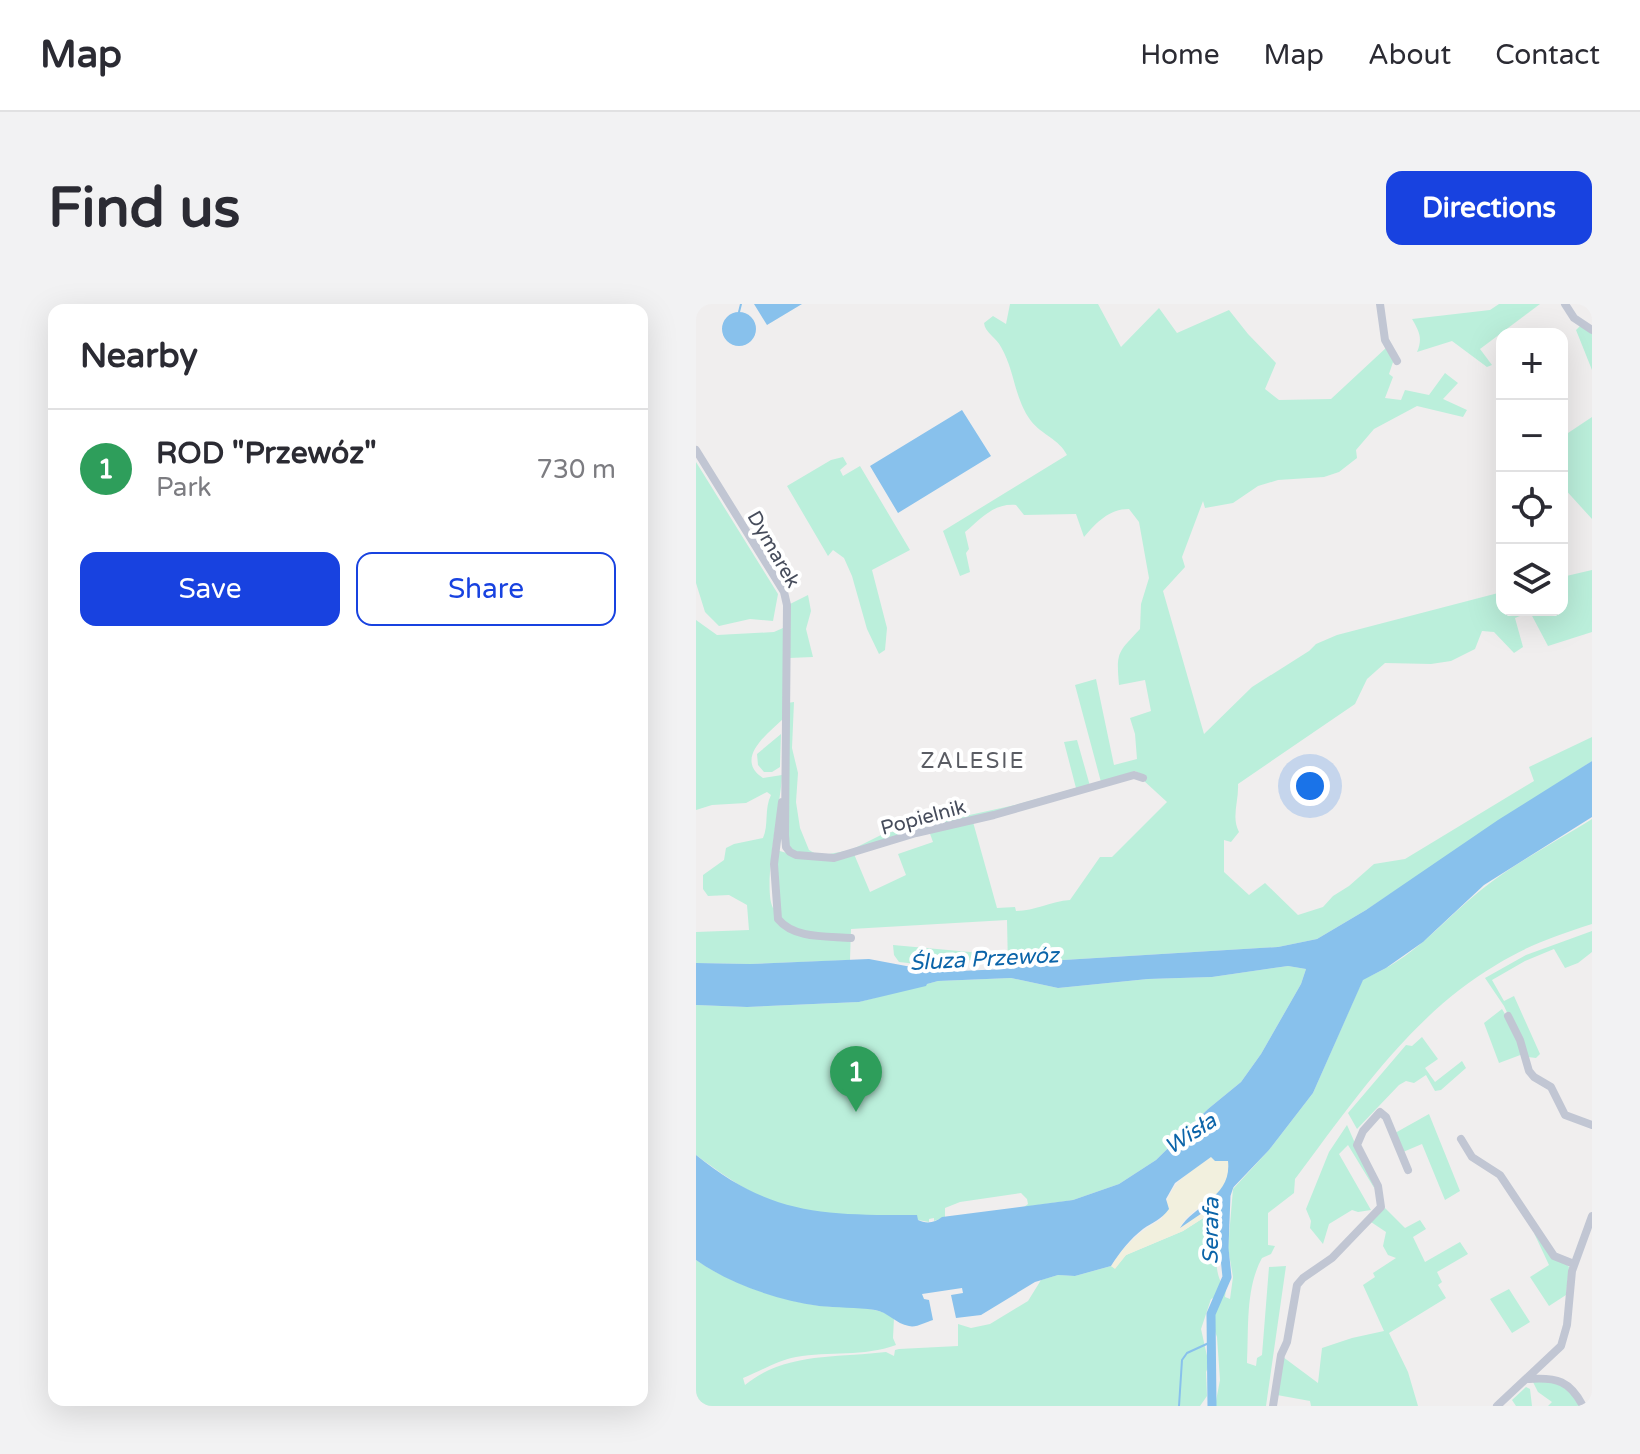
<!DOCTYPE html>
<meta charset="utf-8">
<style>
body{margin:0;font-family:"Varela Round",sans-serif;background:#f2f2f3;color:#2b2b33}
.controls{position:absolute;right:24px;top:24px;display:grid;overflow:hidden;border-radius:16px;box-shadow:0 8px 32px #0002}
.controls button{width:72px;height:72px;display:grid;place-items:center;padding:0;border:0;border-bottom:2px solid #e1e1e2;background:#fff;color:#2b2b33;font:40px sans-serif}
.you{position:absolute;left:614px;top:482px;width:28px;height:28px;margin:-20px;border:6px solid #fff;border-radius:50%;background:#1a73e8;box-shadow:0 0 0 12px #1a73e833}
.badge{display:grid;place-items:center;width:52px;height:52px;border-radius:50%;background:#1842e0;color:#fff;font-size:26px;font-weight:700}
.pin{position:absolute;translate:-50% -66px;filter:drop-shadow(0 2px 4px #0008)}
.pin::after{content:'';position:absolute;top:42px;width:28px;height:24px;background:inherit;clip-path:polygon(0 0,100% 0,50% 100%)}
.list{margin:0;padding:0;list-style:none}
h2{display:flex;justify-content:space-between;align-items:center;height:104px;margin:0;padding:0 32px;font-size:34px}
h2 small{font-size:26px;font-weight:400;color:#7c7c81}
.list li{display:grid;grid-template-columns:52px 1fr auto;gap:24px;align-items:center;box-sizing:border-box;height:120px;padding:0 32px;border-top:2px solid #e1e1e2}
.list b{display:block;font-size:30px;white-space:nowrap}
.list p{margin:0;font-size:26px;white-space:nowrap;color:#7c7c81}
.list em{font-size:26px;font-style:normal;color:#7c7c81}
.actions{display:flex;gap:16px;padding:24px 32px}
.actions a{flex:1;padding:18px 0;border:2px solid #1842e0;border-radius:16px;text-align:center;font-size:28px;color:#1842e0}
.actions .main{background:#1842e0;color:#fff}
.icon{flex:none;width:44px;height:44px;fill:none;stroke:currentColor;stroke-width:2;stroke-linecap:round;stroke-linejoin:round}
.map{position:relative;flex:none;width:896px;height:1102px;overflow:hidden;border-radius:16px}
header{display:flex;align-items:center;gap:48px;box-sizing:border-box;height:112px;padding:0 40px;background:#fff;border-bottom:2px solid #e1e1e2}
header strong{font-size:38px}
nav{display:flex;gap:44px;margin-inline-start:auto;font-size:28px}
.intro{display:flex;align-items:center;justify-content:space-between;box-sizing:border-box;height:192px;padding:0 48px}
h1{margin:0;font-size:56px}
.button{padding:20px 36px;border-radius:16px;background:#1842e0;color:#fff;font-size:28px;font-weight:700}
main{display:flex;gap:48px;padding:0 48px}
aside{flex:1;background:#fff;border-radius:16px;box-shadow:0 8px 32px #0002}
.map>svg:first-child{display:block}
.green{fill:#bbefdb}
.sand{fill:#f2f0de}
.water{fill:#88c1ec}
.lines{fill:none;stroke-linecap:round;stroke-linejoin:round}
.stream{stroke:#88c1ec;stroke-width:2}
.river{stroke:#88c1ec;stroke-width:9}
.minor{stroke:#c1c6d3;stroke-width:8}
.labels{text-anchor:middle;stroke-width:8;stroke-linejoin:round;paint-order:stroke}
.street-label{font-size:20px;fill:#464c5b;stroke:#fff}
.neighbourhood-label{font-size:22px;letter-spacing:2px;fill:#5a5c63;stroke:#fff}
.water-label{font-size:22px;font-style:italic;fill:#0b64a9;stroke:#fff}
</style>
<header>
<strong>Map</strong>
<nav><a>Home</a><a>Map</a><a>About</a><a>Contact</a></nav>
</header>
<div class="intro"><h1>Find us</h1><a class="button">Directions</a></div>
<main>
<aside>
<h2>Nearby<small></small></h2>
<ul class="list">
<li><span class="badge" style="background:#2e9e5b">1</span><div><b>ROD &quot;Przewóz&quot;</b><p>Park</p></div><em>730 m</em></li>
</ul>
<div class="actions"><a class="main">Save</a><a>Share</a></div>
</aside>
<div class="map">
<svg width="896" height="1102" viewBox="0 0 896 1102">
<rect width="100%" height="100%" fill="#f0eeee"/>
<path class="green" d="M314 0H402L425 43 463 4 481 29 533 6 552 30 580 59 569 85 583 96 635 95 691 43 698 55 693 70 697 73 689 94 705 96 709 86 733 91 749 69 762 79 747 95 771 106 767 113 721 102 678 125 660 146 661 154 643 168 628 173 582 176 562 182 537 199 509 204 507 197 486 253 489 263 467 287 508 430 556 383 613 347 620 340 641 331 806 288V306H866V273L896 266V328L852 342 834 308 819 314 827 343 818 349 798 328 786 327 779 345 755 357 735 360 689 359 671 375 659 400 542 480C543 497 535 513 543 528L535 538 528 536V568L553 591 569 579 602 611 627 603 637 592 653 582 678 560 709 555 838 477 833 463 896 433V457L670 606 621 635 582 643 351 657 312 664 311 616 155 625 154 656 54 660 0 659V628L53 626 51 601 33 591 12 592 7 585V571L28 556 30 544 38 540 67 534C73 521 68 505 75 491L71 488 50 499 16 501 0 506V316L21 331 78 328 87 324V415C71 430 38 455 67 474L86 471C85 499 66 583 77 604L82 602 80 546 113 555 115 552 97 548 92 543 91 399 98 398 96 444 102 469 100 498 104 524 113 546 120 550H133L155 546 187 530 319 501 380 484 368 438 381 436 394 482 287 512 225 526 147 551 158 550 174 588 210 571 202 550 237 538 233 527 277 518 301 604 319 603 320 607C339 607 355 597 374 596L404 553H416L471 498 447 476 449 472 439 467 405 478 379 381 400 375 418 461 441 455 439 430 434 414 455 407 449 376 423 381C420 347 422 349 444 325L445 300 453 274 443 218 433 205C413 205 401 218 388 233L380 210 328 211 320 201C297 199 285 215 269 228L273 245 270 249 274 268 264 272 247 227 371 151C363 135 346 131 335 117 318 94 319 67 305 43 300 33 289 29 288 19L297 12 310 20Z
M803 0H844L784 45 796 61 791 63 756 37 721 48C727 34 723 27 716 15L794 6Z
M885 21 896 27V66L880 26Z
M896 113V215L866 182V133Z
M147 153 151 160 144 166 147 172 164 162 214 246 176 266 191 324 189 346 183 350 171 325 156 272 148 254 137 246 132 252 91 182 135 156Z
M0 158 82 290 77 317 54 315 23 322 9 308 0 279Z
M112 291 115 307 110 325 117 353 93 354 94 300Z
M85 430 84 463 76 468H68L62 461 61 450Z
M896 515V620C862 631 830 642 800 661 715 711 657 798 599 875L598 889 572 909V941L579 942 575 950 566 954C549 985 553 1025 551 1059L560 1062 561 1054 566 1051 573 963 590 962 570 1102H519L524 1076 521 1033 516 1019 524 994 522 992 515 995 505 1025 513 1061 510 1068 511 1092 504 1102H0V956C34 979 77 994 118 1001 143 1005 176 999 198 1014L197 1034 200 1041C168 1053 133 1047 100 1053 80 1057 65 1067 47 1074L49 1081C89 1048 141 1054 190 1048L198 1052 199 1046 203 1045 262 1042V1020L275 1024 294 1020 332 997 345 976 362 971 379 972 415 962 419 964 430 951 487 927 526 902C522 924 513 969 530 985L529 993 534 995 537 973 532 944 537 885 573 846 617 789 667 675C718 655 744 619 785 586 817 560 861 537 896 515Z
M896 627V648L882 659 869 664 858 645 829 657 796 676 808 697 818 692 844 750 840 754 832 753 808 702 789 674 830 651Z
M197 641 285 649 294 651 292 654 259 658 248 663 203 658 198 651Z
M592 662 610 665 605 680 565 750 545 778 512 805 460 856 423 880 377 896 328 903 332 900 331 895 325 889 264 898 249 904V913L238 917V914L233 915V918L222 916C181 913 138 913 98 904 61 896 30 873 0 851V701L51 703 163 698 242 677 315 674 362 684 452 675 516 673Z
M806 705 815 720 827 750 803 759 788 719Z
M726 733 742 755 729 764 739 778 766 757 770 764 745 786 739 787 730 771 718 779 710 777 703 781 661 825 652 809 710 741 716 742Z
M733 810 764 887 749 896 726 840 707 848 699 829Z
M651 821 680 887 652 841 643 850 675 906 662 908 656 906 633 920 627 940 614 924 615 917 610 905 633 848Z
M689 904 709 924 724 916 730 925 717 933 729 958 764 938 772 950 741 968 746 978 742 981 750 994 693 1029 712 1068 722 1102H615L614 1097 581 1091 587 1053 622 1079 626 1044 656 1034 688 1027 667 981 679 973 677 969 700 954 692 951 687 942 690 928 675 918Z
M838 929 873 963 870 991 853 1002 834 973 853 961Z
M813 985 834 1018 816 1029 794 995Z
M857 1077 872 1084 884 1102H852L856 1098 842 1088 837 1078Z
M830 1083 834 1085 836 1102H820L816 1096Z"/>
<path class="sand" d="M515 853 532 857C537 895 499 897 485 922L518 900 526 902 487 927 430 951 419 965 415 962C429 940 444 927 466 915 473 879 487 873 515 853Z"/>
<path class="water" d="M58 0H106L71 21Z
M26 25a17 17 0 1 1 34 0a17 17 0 1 1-34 0Z
M266 106 295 152 202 209 174 162Z
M896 457V513L788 581 727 638 690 664 667 676 617 789 573 846 530 891 526 902 518 901 484 924C499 900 536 893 532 857H519L515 853 479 879 470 895 473 905C465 916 457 918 447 925 434 935 424 948 415 962L379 972 362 971 339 978 285 1011 260 1014 255 991 267 989 266 984 226 990 228 995 233 996 237 1016C230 1018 220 1024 213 1022 200 1020 192 1008 179 1006 160 1003 141 1004 123 1002 81 996 34 980 0 956V851C75 912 129 911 221 911L222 916C230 920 239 919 246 913L377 896 423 880 460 856 512 805 545 778 565 750 605 680 610 665 592 662 516 673 452 675 362 684 315 674 242 677 231 680 230 682 163 698 51 703 0 701V659L54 660 173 655 242 668 308 665 351 657 582 643 621 635 670 606 802 516Z"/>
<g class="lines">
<path class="stream" d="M43 8 45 0
M483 1102 486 1056 491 1049 515 1038"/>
<path class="river" d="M516 1102 515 1010 531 973 528 944 530 891 533 882"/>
<path class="minor" d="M684 0 689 36 701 57
M869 0 878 14 896 26
M0 146 88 288 91 301 89 531 90 543 94 548 100 551 138 554 220 529 298 511 438 471 447 474
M86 498 78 560 82 615C98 635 131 632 155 634
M812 712 824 736 833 767 838 773 855 783 869 811 896 821
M765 835 776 853 804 871 858 952 878 960
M833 1075C861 1073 874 1077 887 1102
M577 1102 585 1051 591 1038 601 981 607 974 636 954 685 903 682 882 661 841 667 827 684 808 690 813 712 866
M801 1102 865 1042 871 1021 876 967 896 912"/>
</g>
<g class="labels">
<g class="street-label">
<text transform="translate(78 245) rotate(60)" y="7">Dymarek</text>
<text transform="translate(227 513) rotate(-15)" y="7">Popielnik</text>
</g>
<g class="neighbourhood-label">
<text x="277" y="464">ZALESIE</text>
</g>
<g class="water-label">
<text transform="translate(288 654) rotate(-3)" y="8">Śluza Przewóz</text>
<text transform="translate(494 829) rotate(-33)" y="8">Wisła</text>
<text transform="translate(514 927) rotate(-89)" y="8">Serafa</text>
</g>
</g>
</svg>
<div class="controls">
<button>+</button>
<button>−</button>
<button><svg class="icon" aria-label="locate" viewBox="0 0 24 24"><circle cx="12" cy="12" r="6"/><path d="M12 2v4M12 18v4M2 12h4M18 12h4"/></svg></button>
<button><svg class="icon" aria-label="layers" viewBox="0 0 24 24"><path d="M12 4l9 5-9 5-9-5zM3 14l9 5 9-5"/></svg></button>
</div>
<div class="you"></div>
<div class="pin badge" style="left:160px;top:808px;background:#2e9e5b">1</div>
</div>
</main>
